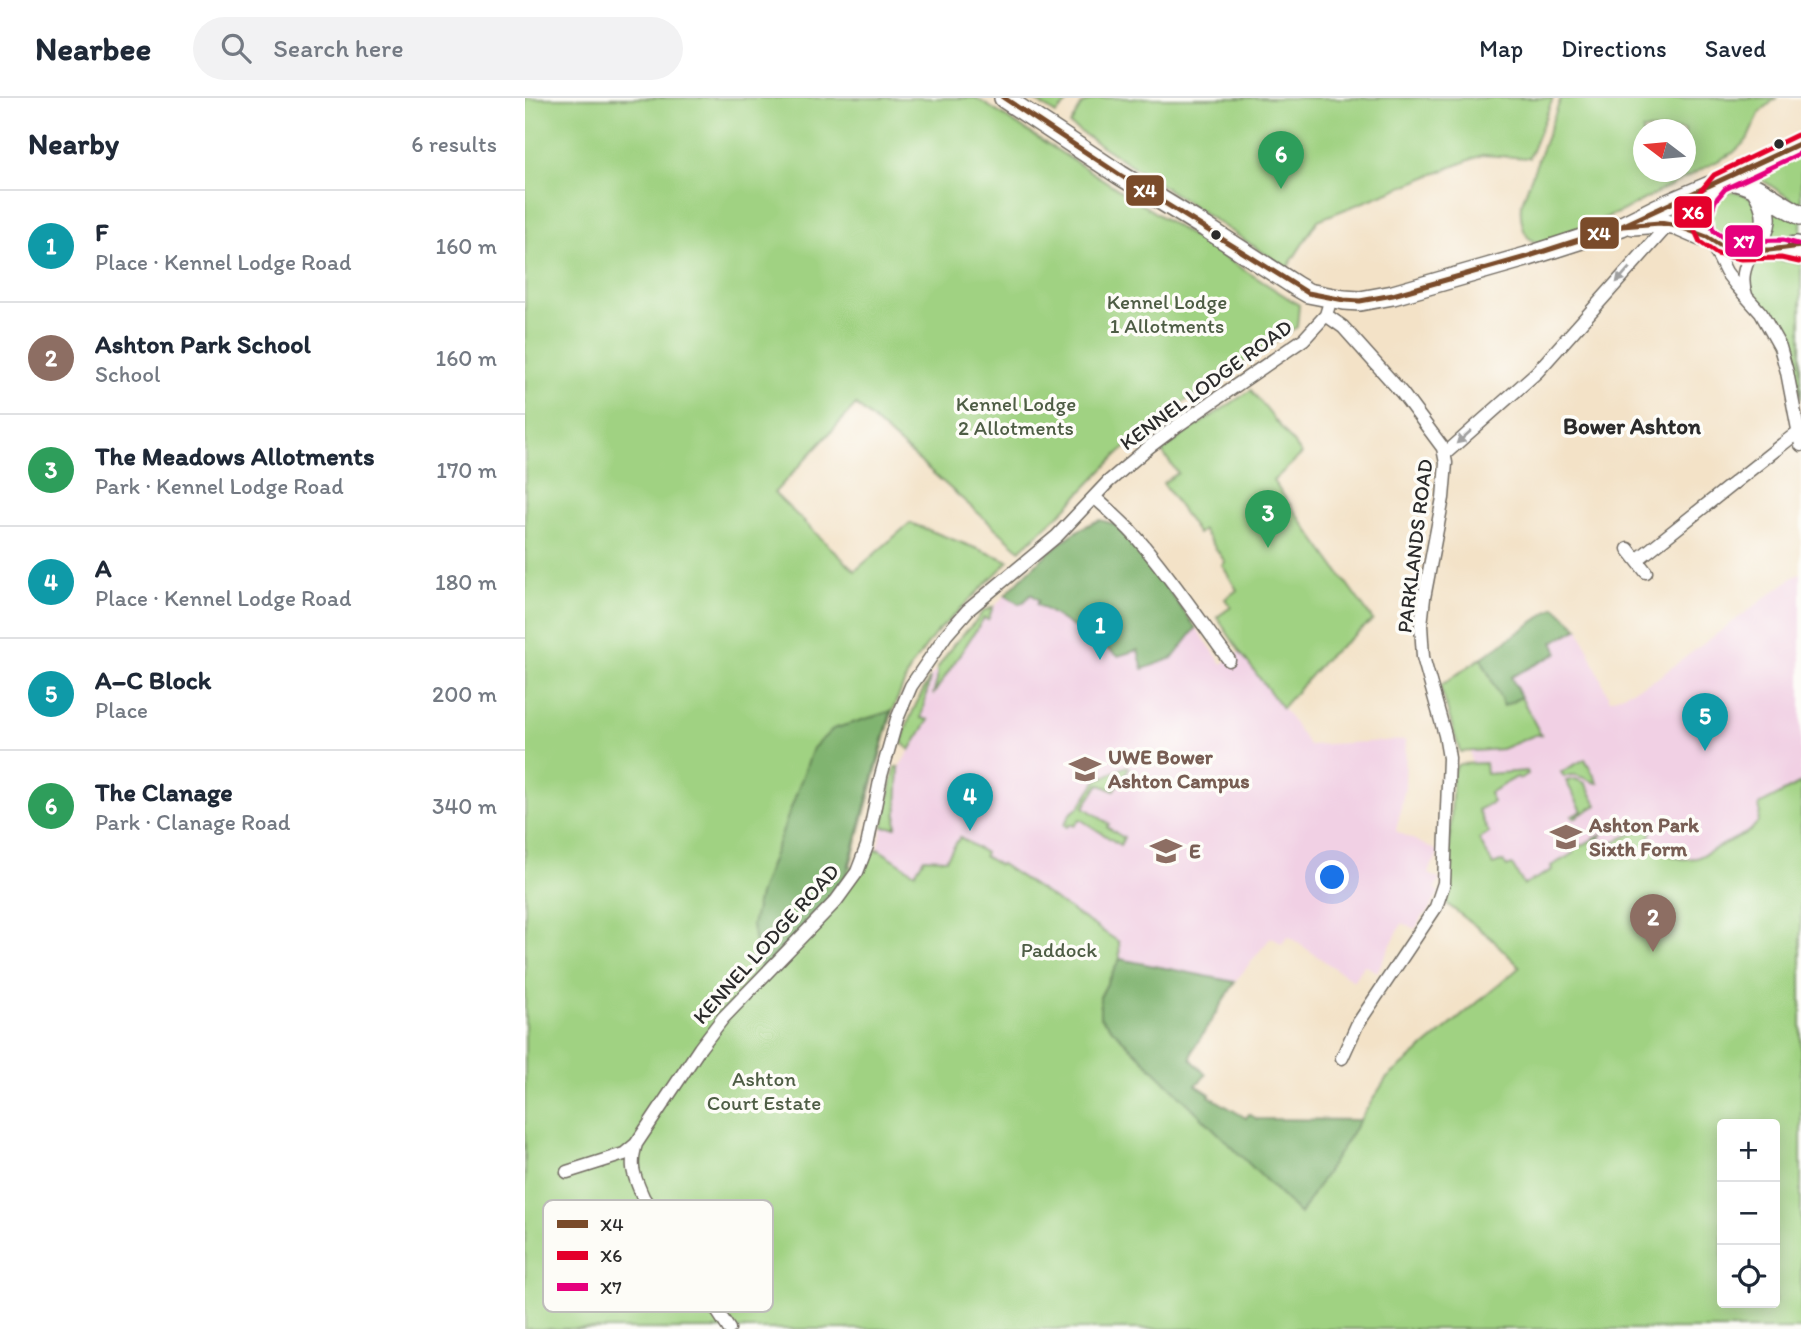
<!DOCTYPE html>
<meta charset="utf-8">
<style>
body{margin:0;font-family:Itim,sans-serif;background:#f2f2f3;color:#1f2937}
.controls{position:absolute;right:21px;bottom:21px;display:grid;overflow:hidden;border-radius:7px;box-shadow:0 4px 18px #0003}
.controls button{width:63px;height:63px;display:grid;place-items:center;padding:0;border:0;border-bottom:2px solid #e0e1e3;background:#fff;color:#1f2937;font:35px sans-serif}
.compass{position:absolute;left:1108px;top:21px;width:63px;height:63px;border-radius:50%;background:#fff;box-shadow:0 4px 18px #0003;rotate:286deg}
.you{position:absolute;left:808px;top:780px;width:24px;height:24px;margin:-18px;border:5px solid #fff;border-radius:50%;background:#1a73e8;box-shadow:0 0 0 10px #1a73e833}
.badge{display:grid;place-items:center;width:46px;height:46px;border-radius:50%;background:#c8321e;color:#fff;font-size:23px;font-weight:700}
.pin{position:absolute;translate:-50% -58px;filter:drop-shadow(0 2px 4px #0008)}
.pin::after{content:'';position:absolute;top:37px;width:24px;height:21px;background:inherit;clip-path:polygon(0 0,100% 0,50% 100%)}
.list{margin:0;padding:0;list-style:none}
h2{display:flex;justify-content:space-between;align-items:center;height:91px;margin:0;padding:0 28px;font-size:30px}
h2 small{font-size:23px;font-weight:400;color:#747a83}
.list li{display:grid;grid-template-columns:46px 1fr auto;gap:21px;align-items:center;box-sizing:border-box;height:112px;padding:0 28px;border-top:2px solid #e0e1e3}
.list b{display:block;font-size:26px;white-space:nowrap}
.list p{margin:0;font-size:23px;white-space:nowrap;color:#747a83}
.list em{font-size:23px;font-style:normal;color:#747a83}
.icon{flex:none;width:38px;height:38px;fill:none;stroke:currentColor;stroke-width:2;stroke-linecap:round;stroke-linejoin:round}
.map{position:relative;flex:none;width:1276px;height:1231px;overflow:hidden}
header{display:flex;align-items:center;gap:42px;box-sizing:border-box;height:98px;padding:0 35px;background:#fff;border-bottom:2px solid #e0e1e3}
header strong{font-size:33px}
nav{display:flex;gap:38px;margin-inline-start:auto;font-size:24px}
.search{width:490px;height:63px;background:#f2f2f3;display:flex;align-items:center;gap:18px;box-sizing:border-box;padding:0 24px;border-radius:38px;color:#747a83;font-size:26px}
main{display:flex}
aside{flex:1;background:#fff}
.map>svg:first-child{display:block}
.built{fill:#f1d0e4}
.green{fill:#a0d282;stroke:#667e56;stroke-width:2;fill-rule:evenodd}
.forest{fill:#80b470;stroke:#56704e;stroke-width:2}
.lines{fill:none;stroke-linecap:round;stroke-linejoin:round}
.street-casing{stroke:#716b62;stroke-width:15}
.primary-casing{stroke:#716b62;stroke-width:22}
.highway-casing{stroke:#716b62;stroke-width:24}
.street{stroke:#fff;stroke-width:12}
.primary{stroke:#fff;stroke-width:19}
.highway{stroke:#fff;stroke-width:21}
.bus-1-casing{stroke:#fdfcf7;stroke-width:10}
.bus-2-casing{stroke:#fdfcf7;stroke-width:10}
.bus-3-casing{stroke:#fdfcf7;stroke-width:10}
.bus-1{stroke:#7a4b2a;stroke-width:5}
.bus-2{stroke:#e4002b;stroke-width:5}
.bus-3{stroke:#e5007d;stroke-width:5}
.oneway{fill:#a0a0a0}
.bus-dot{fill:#2b2b2b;stroke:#fdfcf7;stroke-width:2.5}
.labels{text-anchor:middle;stroke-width:7;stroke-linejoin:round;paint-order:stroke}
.park-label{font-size:21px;fill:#4e5d45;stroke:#fdfcf7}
.street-label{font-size:21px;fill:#2b2b2b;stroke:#fdfcf7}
.education-label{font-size:21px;font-weight:bold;fill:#785e54;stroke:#fdfcf7;text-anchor:start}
.neighbourhood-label{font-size:23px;font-weight:bold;fill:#2b2b2b;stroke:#fdfcf7}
.key{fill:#fdfcf7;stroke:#bebdba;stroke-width:2}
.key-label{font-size:19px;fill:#2b2b2b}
.line-badge{stroke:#fdfcf7;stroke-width:2.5}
.badge-label{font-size:19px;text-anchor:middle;font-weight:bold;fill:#fff}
</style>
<header>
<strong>Nearbee</strong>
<div class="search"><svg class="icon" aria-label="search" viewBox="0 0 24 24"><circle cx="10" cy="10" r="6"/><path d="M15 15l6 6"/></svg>Search here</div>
<nav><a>Map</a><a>Directions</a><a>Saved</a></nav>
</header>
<main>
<aside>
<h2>Nearby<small>6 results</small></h2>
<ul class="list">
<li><span class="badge" style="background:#0f9aa8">1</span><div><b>F</b><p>Place · Kennel Lodge Road</p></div><em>160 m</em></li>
<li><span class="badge" style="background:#8d6e63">2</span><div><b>Ashton Park School</b><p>School</p></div><em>160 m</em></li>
<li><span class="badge" style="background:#2e9e5b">3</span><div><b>The Meadows Allotments</b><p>Park · Kennel Lodge Road</p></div><em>170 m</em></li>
<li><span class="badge" style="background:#0f9aa8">4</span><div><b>A</b><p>Place · Kennel Lodge Road</p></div><em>180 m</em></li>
<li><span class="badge" style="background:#0f9aa8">5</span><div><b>A–C Block</b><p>Place</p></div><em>200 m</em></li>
<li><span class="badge" style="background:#2e9e5b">6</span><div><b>The Clanage</b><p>Park · Clanage Road</p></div><em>340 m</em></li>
</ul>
</aside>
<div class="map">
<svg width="1276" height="1231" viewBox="0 0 1276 1231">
<rect width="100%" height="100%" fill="#fdfcf7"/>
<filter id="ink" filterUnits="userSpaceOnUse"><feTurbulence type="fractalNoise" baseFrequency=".0143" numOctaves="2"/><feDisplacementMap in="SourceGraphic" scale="14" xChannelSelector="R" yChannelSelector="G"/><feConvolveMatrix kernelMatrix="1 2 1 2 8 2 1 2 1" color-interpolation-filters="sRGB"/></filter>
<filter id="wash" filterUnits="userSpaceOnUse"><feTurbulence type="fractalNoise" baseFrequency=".00686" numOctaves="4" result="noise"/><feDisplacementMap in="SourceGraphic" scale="28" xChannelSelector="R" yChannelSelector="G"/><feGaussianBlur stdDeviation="1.57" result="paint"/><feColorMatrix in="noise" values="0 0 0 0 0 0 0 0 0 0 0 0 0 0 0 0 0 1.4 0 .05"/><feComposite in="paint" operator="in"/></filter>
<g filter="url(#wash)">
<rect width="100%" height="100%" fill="#f3e2c7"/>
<path class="built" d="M575 422 583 423 594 430 626 466 697 566 715 554 745 591 784 647 881 642 880 689 871 733 914 754 903 775 915 782 910 791 914 794 901 817 899 816 890 831 877 825 852 874 839 867 828 883 763 838 757 846 746 839 710 884 595 861 575 899 346 750 353 752 370 669H374L385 652 377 645 390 608 405 580 429 546 452 522 457 514 469 509 507 470 558 429Z
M1276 475V1157L1250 1026H1197V1205L1218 1231 835 1022 861 981 995 869 966 840 922 806 933 666H946V660L945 653 935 654 915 588 1030 509 1054 530 1085 602 1131 581 1267 480Z"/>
<path class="green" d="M0 0H451L774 207 772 229 636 319 592 357 537 414 495 452 331 307 249 395 330 473 385 425 484 463 410 536 386 569 368 611 325 768 337 775 346 750 352 753 353 751 390 775 399 760 421 761 435 739 460 755 459 758 474 767 476 766 594 844 595 861 575 899 775 1115 861 981 995 869 966 840 922 806 928 676 931 668 935 666 960 665 961 676 1002 673 1003 676 994 681 992 679 964 695 968 704 953 712 964 735 954 741 968 767 978 763 982 769 987 767 999 787 1027 772 1026 768 1049 755 1048 752 1078 736 1070 745 1072 751 1122 729 1128 731 1122 746 1150 759 1158 761 1172 760 1225 733 1233 724 1235 713 1234 707 1276 685V1231H0ZM1197 1026H1250V1205H1197Z
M506 0H547L531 16Z
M573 0H1028L1004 60 957 57 793 122 762 170 545 27 557 6Z
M1036 0H1251L1235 14 1222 42 1208 55 1097 113 1017 146C1013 145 1008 144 1005 141 997 135 995 116 996 107ZM1118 32H1160V74H1118Z
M1276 53V108L1230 77Z
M1204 94C1239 93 1244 134 1212 145L1187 133 1184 112 1191 100Z
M1247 106 1276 121V138L1246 142 1244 138Z
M1249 162 1276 165V301C1270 273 1265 243 1249 218 1242 207 1230 199 1224 189 1225 168 1228 166 1249 162Z
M726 292 777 356 748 383 848 522 801 560 757 610 715 554 692 519 706 509 700 501 712 492 697 467 700 464 678 432 673 436 638 385 653 375 637 354 658 337Z
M468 509 463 522 459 520 408 597 412 582V571L429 546 452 522 457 514Z
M956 560 979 608 996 599 1016 637H1010L977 651 935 654 915 588Z
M405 580 396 620 404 622 385 652 377 645C382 622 393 601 405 580Z
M1060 661 1073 685C1060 683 1054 673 1039 679L1036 674Z
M602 668 604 670 589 693 574 686 559 709 584 726 582 729 599 740 595 747 555 721 549 728 545 726 542 729 539 727 545 716 555 708 572 682Z
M370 669H374L371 729H358Z
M1050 681 1060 685 1072 707 1049 720 1047 718 1057 713 1041 683Z"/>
<path class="forest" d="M575 422 589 426 608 444 671 530 648 560 618 571 613 552 593 558 512 506 514 502 506 496 500 503 494 506 480 497C506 471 540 434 575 422Z
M1030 509 1054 530 1028 544 1033 555 986 579 996 599 979 608 956 560Z
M366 613 321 777 304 799 237 871 231 852 227 827 234 797 288 650 308 631Z
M595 861 710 884 668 952 666 961 681 977 671 987 685 996 684 998 721 1020 724 1016 732 1021 835 1022 775 1116 575 919V899Z"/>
</g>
<g filter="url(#ink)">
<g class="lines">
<defs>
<path id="street" d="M1185 142 1201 174 1211 187 1236 215 1255 249 1262 274 1276 347
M1221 197C1215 180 1220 169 1227 152
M801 217 818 229 877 295 918 350 921 365 918 400 899 500 896 527 898 559 920 637 924 660 919 785 911 809 832 927 817 960
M921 355 1012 274 1144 126
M569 399C584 412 599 425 612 440 645 478 674 521 704 562
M1103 451 1121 474
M1112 462 1273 334
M42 1074 99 1056 111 1046
M204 1231 118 1099C109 1078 104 1069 111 1046L175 950 198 920 311 803 332 774 342 748 356 678 372 621 386 588 421 537 443 512 532 438 583 384 624 349 652 328 779 241 801 217 806 200"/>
<path id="primary" d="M479 0 595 77 680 129 771 188 783 195 819 202 835 203 868 197 1001 159 1097 128 1133 110 1194 84
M1108 127 1135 125 1152 128 1205 151 1244 152 1272 148
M1182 139C1172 118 1178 95 1197 82 1228 81 1250 105 1276 117
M1228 152C1244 129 1246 115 1231 91"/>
<path id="highway" d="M1197 82 1276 45
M1257 151 1276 156"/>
</defs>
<use href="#street" class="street-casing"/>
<use href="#primary" class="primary-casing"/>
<use href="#highway" class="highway-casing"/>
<use href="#street" class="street"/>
<use href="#primary" class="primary"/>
<use href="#highway" class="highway"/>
<defs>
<path id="bus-1" d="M479 0 595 77 783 195 819 202 835 203 868 197 1001 159 1097 128 1276 45
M1097 128 1135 125 1152 128 1182 139 1196 148 1217 152H1244L1276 148"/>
<path id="bus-2" d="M1272 37 1189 77 1174 95 1168 115 1170 133 1175 144 1192 156 1216 161 1256 160 1274 164"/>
<path id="bus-3" d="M1276 55 1200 91 1190 103 1186 115 1187 129 1189 133 1199 140 1218 143 1258 142 1276 147"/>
</defs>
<use href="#bus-1" class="bus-1-casing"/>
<use href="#bus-2" class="bus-2-casing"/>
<use href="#bus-3" class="bus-3-casing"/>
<use href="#bus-1" class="bus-1"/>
<use href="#bus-2" class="bus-2"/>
<use href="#bus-3" class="bus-3"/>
</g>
<defs><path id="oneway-solid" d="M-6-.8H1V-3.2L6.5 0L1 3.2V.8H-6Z" transform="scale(1.75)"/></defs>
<g class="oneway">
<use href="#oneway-solid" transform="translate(1098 177) rotate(131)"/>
<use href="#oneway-solid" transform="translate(939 339) rotate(138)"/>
</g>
</g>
<defs>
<symbol id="university-bare" viewBox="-9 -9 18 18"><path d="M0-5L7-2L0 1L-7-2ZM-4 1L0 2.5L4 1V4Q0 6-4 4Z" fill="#8d6e63" stroke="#fdfcf7" stroke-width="2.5" paint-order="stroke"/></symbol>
</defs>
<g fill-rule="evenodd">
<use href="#university-bare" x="538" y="649" width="44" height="44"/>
<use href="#university-bare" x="1019" y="717" width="44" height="44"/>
<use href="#university-bare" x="619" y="731" width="44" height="44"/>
</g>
<g class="bus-dot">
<circle cx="1254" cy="46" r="6"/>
<circle cx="691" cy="137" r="6"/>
</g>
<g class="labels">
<g class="park-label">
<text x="642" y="211">Kennel Lodge<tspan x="642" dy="24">1 Allotments</tspan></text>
<text x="491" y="313">Kennel Lodge<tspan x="491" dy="24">2 Allotments</tspan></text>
<text x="534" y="859">Paddock</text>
<text x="239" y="988">Ashton<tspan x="239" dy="24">Court Estate</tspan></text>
</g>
<g class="street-label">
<text transform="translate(681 287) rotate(-36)" y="7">KENNEL LODGE ROAD</text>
<text transform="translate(890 448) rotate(-83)" y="7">PARKLANDS ROAD</text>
<text transform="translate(241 846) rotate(-48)" y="7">KENNEL LODGE ROAD</text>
</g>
<g class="education-label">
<text x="583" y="666">UWE Bower<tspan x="583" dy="24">Ashton Campus</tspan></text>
<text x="1064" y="734">Ashton Park<tspan x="1064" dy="24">Sixth Form</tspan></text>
<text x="664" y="760">E</text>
</g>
<g class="neighbourhood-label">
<text x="1107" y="336">Bower Ashton</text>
</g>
</g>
<rect x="18" y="1102" width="230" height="112" rx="10" class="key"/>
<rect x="32" y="1122" width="31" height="8" fill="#7a4b2a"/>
<rect x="32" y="1153" width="31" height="9" fill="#e4002b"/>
<rect x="32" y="1185" width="31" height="8" fill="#e5007d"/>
<g class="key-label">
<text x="75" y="1133">X4</text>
<text x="75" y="1164">X6</text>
<text x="75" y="1196">X7</text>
</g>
<g class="line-badge">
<rect x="600" y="76" width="40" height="33" rx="7" fill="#7a4b2a"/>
<rect x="1148" y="97" width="40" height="34" rx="7" fill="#e4002b"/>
<rect x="1054" y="118" width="41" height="34" rx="7" fill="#7a4b2a"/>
<rect x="1199" y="126" width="40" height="34" rx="7" fill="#e5007d"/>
</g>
<g class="badge-label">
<text x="620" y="99">X4</text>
<text x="1168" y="121">X6</text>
<text x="1074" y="142">X4</text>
<text x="1219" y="150">X7</text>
</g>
</svg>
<div class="controls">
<button>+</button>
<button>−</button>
<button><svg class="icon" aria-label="locate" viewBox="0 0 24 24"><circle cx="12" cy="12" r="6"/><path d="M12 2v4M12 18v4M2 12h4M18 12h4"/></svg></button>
</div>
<svg class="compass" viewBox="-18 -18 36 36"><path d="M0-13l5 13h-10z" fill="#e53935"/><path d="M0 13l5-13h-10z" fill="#747a83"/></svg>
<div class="you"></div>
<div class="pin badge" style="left:575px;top:562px;background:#0f9aa8">1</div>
<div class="pin badge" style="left:1128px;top:854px;background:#8d6e63">2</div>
<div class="pin badge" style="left:743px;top:450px;background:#2e9e5b">3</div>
<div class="pin badge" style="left:445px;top:733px;background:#0f9aa8">4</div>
<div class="pin badge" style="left:1180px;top:653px;background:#0f9aa8">5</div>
<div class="pin badge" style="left:756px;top:91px;background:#2e9e5b">6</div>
</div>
</main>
